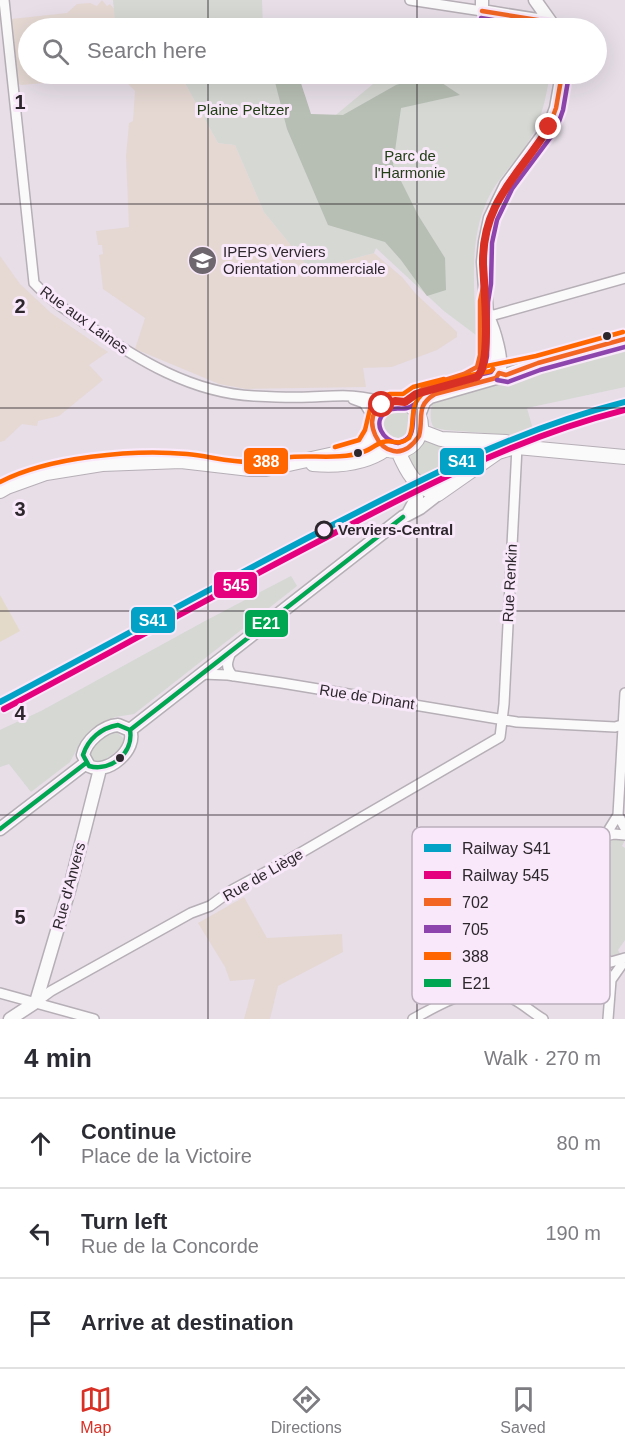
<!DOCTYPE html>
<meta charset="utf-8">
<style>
body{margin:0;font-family:Helvetica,sans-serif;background:#f2f2f3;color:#2b2b33}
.stop{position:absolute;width:18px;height:18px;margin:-14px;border:4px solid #d93025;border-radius:50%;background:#fff}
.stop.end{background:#d93025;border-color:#fff;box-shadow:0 2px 6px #0008}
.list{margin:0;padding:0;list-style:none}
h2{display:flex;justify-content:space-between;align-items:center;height:78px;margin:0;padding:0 24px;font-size:26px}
h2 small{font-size:20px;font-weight:400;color:#7c7c81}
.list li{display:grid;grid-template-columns:39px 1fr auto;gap:18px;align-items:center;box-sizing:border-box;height:90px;padding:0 24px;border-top:2px solid #e1e1e2}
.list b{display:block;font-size:22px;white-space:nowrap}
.list p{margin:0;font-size:20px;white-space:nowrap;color:#7c7c81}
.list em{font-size:20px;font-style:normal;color:#7c7c81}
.icon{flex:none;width:33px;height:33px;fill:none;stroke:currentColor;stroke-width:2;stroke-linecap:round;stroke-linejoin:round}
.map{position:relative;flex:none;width:625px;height:1019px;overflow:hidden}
.search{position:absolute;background:#fff;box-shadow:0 6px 24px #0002;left:18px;right:18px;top:18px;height:66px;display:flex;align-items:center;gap:15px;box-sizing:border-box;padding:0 21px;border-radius:33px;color:#7c7c81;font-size:22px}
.sheet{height:348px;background:#fff}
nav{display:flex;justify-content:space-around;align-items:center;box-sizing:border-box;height:84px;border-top:2px solid #e1e1e2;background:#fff;font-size:16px;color:#7c7c81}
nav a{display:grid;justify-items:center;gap:3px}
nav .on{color:#d93025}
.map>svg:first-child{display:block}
.commercial{fill:#e6d8d3}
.education{fill:#e5d8d3}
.green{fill:#d5d8d3}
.forest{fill:#b7beb3}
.sand{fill:#e4daca}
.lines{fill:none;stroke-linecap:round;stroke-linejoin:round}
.street-casing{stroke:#b6afb6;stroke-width:12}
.secondary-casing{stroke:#b6afb6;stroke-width:15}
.primary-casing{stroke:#b6afb6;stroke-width:16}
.street{stroke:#fbfafb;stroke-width:9}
.secondary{stroke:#fbfafb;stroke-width:12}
.primary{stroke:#fbfafb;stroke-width:14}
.bus-1-casing{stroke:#f8e8f9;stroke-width:9}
.bus-2-casing{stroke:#f8e8f9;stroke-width:9}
.bus-3-casing{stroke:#f8e8f9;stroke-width:9}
.bus-4-casing{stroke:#f8e8f9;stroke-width:9}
.bus-1{stroke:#f26522;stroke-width:4.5}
.bus-2{stroke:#8e44ad;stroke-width:4.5}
.bus-3{stroke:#f60;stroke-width:4.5}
.bus-4{stroke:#00a651;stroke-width:4.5}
.rail-1-casing{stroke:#f8e8f9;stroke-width:10}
.rail-2-casing{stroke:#f8e8f9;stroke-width:10}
.rail-1{stroke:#02a2c6;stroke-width:6}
.rail-2{stroke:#e5007d;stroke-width:6}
.route{stroke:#d93025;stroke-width:8}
.grid{fill:none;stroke:#2d272d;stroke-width:1.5;stroke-opacity:0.55}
.bus-dot{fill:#2d272d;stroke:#f8e8f9;stroke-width:2}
.stop-dot{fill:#f8e8f9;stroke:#2d272d;stroke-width:3}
.labels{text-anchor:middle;stroke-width:6;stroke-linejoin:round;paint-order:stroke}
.park-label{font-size:15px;fill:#233f17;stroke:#f8e8f9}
.poi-label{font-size:15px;fill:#2d272d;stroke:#f8e8f9;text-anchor:start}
.street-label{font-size:15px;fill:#2d272d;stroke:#f8e8f9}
.stop-label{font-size:15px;font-weight:bold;fill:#2d272d;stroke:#f8e8f9;text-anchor:start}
.key{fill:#f8e8f9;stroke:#bbaebc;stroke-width:1.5}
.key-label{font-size:16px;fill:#2d272d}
.grid-label{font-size:20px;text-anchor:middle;font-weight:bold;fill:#2d272d;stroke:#f8e8f9;stroke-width:6;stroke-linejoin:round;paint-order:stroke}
.line-badge{stroke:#f8e8f9;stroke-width:2}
.badge-label{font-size:16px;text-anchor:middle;font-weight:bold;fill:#fff}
</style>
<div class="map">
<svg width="625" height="1019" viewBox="0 0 625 1019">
<rect width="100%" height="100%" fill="#e7dee7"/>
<path class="commercial" d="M0 256 20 284 51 313 108 352 89 365 103 380 59 416 38 421 37 426 22 424 4 441 0 442Z"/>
<path class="education" d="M102 0 107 6 110 4 114 9 116 20 143 28H28V74H180L218 143 235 145 264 212 311 270 374 253 402 277 416 294 457 332V337L437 350 392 367 363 368 366 387 246 389 219 384 135 349 145 318 103 289 99 255 103 254 102 245H98L96 231 129 227 126 156 129 123 133 121 135 91 126 82H103L76 80 22 85 17 84 11 19 67 13 77 4 90 3 97 6Z
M244 897 267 938 342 934 343 952 278 986 270 1019H244L255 979 230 981 225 967 198 923Z"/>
<path class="green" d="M113 0H262L263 28H143L115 20Z
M180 74H294L306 98 310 121 325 124 385 74H550C546 96 542 119 530 139 517 162 496 178 486 203 468 245 475 291 476 335L444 311 376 248 374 253 311 270 264 212 235 145 218 143Z
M625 349V387L527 408 535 437 446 430C445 430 436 428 435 428 429 424 430 408 433 402Z
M379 426a18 18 0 1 1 36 0a18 18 0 1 1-36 0Z
M426 440 439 445 470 448 476 452V457L473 462 438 488 422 484 406 457Z
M291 576 297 586 134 714 115 717 91 729 82 740 70 762 31 792 9 764 0 767V730L4 728 41 711 205 621Z
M117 732 124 739 122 747 102 762 93 761C83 748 106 733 117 732Z
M617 837 625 840 622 846 625 848V940L618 950 621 956 611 958 603 956 607 950 600 939 593 940 591 936 598 933 596 926 589 927 587 915 594 914 593 902H587V890L594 891 597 874 590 872 592 867 599 869 605 854 599 850 602 846 608 849 611 846 609 840Z"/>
<path class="forest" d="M275 74H298L311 114 343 115 396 85 430 75 460 95 401 108 393 165 418 215 445 258 446 290 427 296 401 260 385 242 328 225 287 129 275 82Z"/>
<path class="sand" d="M0 595 20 631 0 642Z"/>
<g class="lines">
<defs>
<path id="street" d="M4 0 34 283C50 300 69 312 88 325 138 360 192 393 254 396 272 397 291 398 309 397 336 396 360 393 386 403
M410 0 482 11
M487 314 494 315 625 278
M353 399 364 403 373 417
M231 652C227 662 225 667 233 676
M202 674 228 675 282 683 517 722 615 727 625 724
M618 815 625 693
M618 815 625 828
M625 835 614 834 605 836C579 871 576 918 597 956L611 962 625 958
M605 836 618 815
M597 956 611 980 608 1019
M611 980 625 960
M0 993 94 1019
M36 1002 51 991 191 913 210 906 232 890 290 859 500 737 504 704 517 447
M413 1019C443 1003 472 983 507 996 520 1001 531 1012 543 1019"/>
<path id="secondary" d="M482 0V11L550 22
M535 0 555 28
M488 317C494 329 504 362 499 373
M490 351 493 369 495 372 506 375 538 363 625 339
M481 374 484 366 487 314 483 262 485 242 490 218 506 185 549 127 556 108 562 74
M405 402 416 394 434 389
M419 415 424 402 430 397 496 378 499 373
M409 512 417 497 413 481
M118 725 130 730C138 749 107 776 89 766L83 755C86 741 103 726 118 725Z
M130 730 403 517 420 508 438 494
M0 829 86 763
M10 1019 36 1002 70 887 100 769"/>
<path id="primary" d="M371 426a25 25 0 1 1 50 0a25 25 0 1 1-50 0Z
M420 431 441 439 506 442 517 447 625 457
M398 451C407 472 415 488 438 494L498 452 515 447
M313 464C337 466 365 464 386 449
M0 491 7 487 46 473 102 464 181 461 250 469H266L357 449 364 446 373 433"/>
</defs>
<use href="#street" class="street-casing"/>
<use href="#secondary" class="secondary-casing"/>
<use href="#primary" class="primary-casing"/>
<use href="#street" class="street"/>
<use href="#secondary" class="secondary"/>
<use href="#primary" class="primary"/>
<defs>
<path id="bus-1" d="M482 11 550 22
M499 373 496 378 435 394C415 406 424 417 419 436 385 487 341 394 405 402L426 386 464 374 477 367 480 355V301L484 283 485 242 490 218 506 185 549 127 556 108 562 74
M499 373 506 375 538 363 625 339"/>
<path id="bus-2" d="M481 18 543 28
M493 369 491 372 478 375 484 370 487 356 488 302 491 284 492 243 497 220 512 189 556 130 563 110 569 75
M497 380 508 382 540 370 625 347
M415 404C410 420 419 438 398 443 383 441 371 422 387 411 397 405 403 413 415 404Z"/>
<path id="bus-3" d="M482 367 536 356 623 332
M335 447 359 440 365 430 371 405 378 398 390 394H403L413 387 444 379
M0 482C48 457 133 449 187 454 209 456 232 463 255 462 267 462 278 458 291 457 314 455 340 460 363 452 370 450 376 444 383 442 394 439 397 447 409 438 414 428 411 416 415 405 423 381 469 376 491 371L493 369"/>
<path id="bus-4" d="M118 725 130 730C134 753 111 772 89 766L83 755C88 739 101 728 118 725Z
M130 730 403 517
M0 829 86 763"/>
</defs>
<use href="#bus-1" class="bus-1-casing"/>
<use href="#bus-2" class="bus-2-casing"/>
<use href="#bus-3" class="bus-3-casing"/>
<use href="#bus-4" class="bus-4-casing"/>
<use href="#bus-1" class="bus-1"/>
<use href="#bus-2" class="bus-2"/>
<use href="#bus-3" class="bus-3"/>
<use href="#bus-4" class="bus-4"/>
<defs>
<path id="rail-1" d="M0 702C107 645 213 587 321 531 420 480 515 430 625 402"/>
<path id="rail-2" d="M4 709C111 652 217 594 325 538 422 487 518 437 625 410"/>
</defs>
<use href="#rail-1" class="rail-1-casing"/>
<use href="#rail-2" class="rail-2-casing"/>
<use href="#rail-1" class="rail-1"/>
<use href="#rail-2" class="rail-2"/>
</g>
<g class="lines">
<path class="route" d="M382 405 395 401 405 402 416 394 477 377C492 364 484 286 483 264 482 201 520 175 549 127"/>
</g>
<path class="grid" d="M208 0V28M417 0V28M208 74V1019M417 74V1019M0 204H625M0 408H625M0 611H625M0 815H625"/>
<defs>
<symbol id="school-disc" viewBox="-11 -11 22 22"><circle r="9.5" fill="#6e676e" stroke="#f8e8f9"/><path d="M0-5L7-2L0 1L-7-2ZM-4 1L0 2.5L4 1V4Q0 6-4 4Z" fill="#fff"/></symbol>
</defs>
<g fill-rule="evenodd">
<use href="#school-disc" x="186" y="244" width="33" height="33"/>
</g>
<g class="bus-dot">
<circle cx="607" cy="336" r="5"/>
<circle cx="358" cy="453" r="5"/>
<circle cx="120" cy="758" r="5"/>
</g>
<circle class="stop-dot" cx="324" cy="530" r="8"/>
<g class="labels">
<g class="park-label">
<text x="243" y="115">Plaine Peltzer</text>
<text x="410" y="161">Parc de<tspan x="410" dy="17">l'Harmonie</tspan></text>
</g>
<g class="poi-label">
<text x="223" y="257">IPEPS Verviers<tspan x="223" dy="17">Orientation commerciale</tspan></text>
</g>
<g class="street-label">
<text transform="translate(84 320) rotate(36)" y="5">Rue aux Laines</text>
<text transform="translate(510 583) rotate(-87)" y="5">Rue Renkin</text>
<text transform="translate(367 697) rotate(9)" y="5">Rue de Dinant</text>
<text transform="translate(263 875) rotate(-30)" y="5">Rue de Liège</text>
<text transform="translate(69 886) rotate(-75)" y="5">Rue d'Anvers</text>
</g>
<g class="stop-label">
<text x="338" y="535">Verviers-Central</text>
</g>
</g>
<rect x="412" y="827" width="198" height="177" rx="9" class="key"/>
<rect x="424" y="844" width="27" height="8" fill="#02a2c6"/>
<rect x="424" y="871" width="27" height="8" fill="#e5007d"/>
<rect x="424" y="898" width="27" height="8" fill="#f26522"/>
<rect x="424" y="925" width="27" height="8" fill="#8e44ad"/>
<rect x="424" y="952" width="27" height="8" fill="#f60"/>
<rect x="424" y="979" width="27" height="8" fill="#00a651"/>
<g class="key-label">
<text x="462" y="854">Railway S41</text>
<text x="462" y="881">Railway 545</text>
<text x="462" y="908">702</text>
<text x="462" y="935">705</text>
<text x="462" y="962">388</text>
<text x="462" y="989">E21</text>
</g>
<g class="grid-label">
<text x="20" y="109">1</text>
<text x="20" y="313">2</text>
<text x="20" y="516">3</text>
<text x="20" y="720">4</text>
<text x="20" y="924">5</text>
</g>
<g class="line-badge">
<rect x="243" y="447" width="46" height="28" rx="6" fill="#f60"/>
<rect x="439" y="447" width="46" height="29" rx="6" fill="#02a2c6"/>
<rect x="213" y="571" width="45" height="28" rx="6" fill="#e5007d"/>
<rect x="130" y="606" width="46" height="28" rx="6" fill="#02a2c6"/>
<rect x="244" y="609" width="45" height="29" rx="6" fill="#00a651"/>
</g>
<g class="badge-label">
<text x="266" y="467">388</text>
<text x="462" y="467">S41</text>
<text x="236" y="591">545</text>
<text x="153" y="626">S41</text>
<text x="266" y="629">E21</text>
</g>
</svg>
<div class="stop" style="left:382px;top:405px"></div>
<div class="stop end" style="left:549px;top:127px"></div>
<div class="search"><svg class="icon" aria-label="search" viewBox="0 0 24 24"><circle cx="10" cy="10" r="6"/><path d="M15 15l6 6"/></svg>Search here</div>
</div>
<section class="sheet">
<h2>4 min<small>Walk · 270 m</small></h2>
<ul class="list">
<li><svg class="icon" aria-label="ahead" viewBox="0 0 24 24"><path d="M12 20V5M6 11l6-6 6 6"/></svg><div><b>Continue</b><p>Place de la Victoire</p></div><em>80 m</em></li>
<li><svg class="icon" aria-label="left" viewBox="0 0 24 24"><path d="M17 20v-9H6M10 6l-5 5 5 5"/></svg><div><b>Turn left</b><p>Rue de la Concorde</p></div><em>190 m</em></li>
<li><svg class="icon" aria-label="arrive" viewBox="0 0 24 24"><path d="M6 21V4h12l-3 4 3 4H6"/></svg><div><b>Arrive at destination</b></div></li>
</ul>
</section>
<nav>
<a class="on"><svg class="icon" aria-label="map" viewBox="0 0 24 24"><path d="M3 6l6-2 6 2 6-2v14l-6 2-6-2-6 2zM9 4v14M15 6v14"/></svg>Map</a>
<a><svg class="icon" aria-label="directions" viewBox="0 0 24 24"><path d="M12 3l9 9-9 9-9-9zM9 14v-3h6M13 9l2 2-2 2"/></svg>Directions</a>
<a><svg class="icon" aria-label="saved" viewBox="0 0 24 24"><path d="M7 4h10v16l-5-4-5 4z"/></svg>Saved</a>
</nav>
